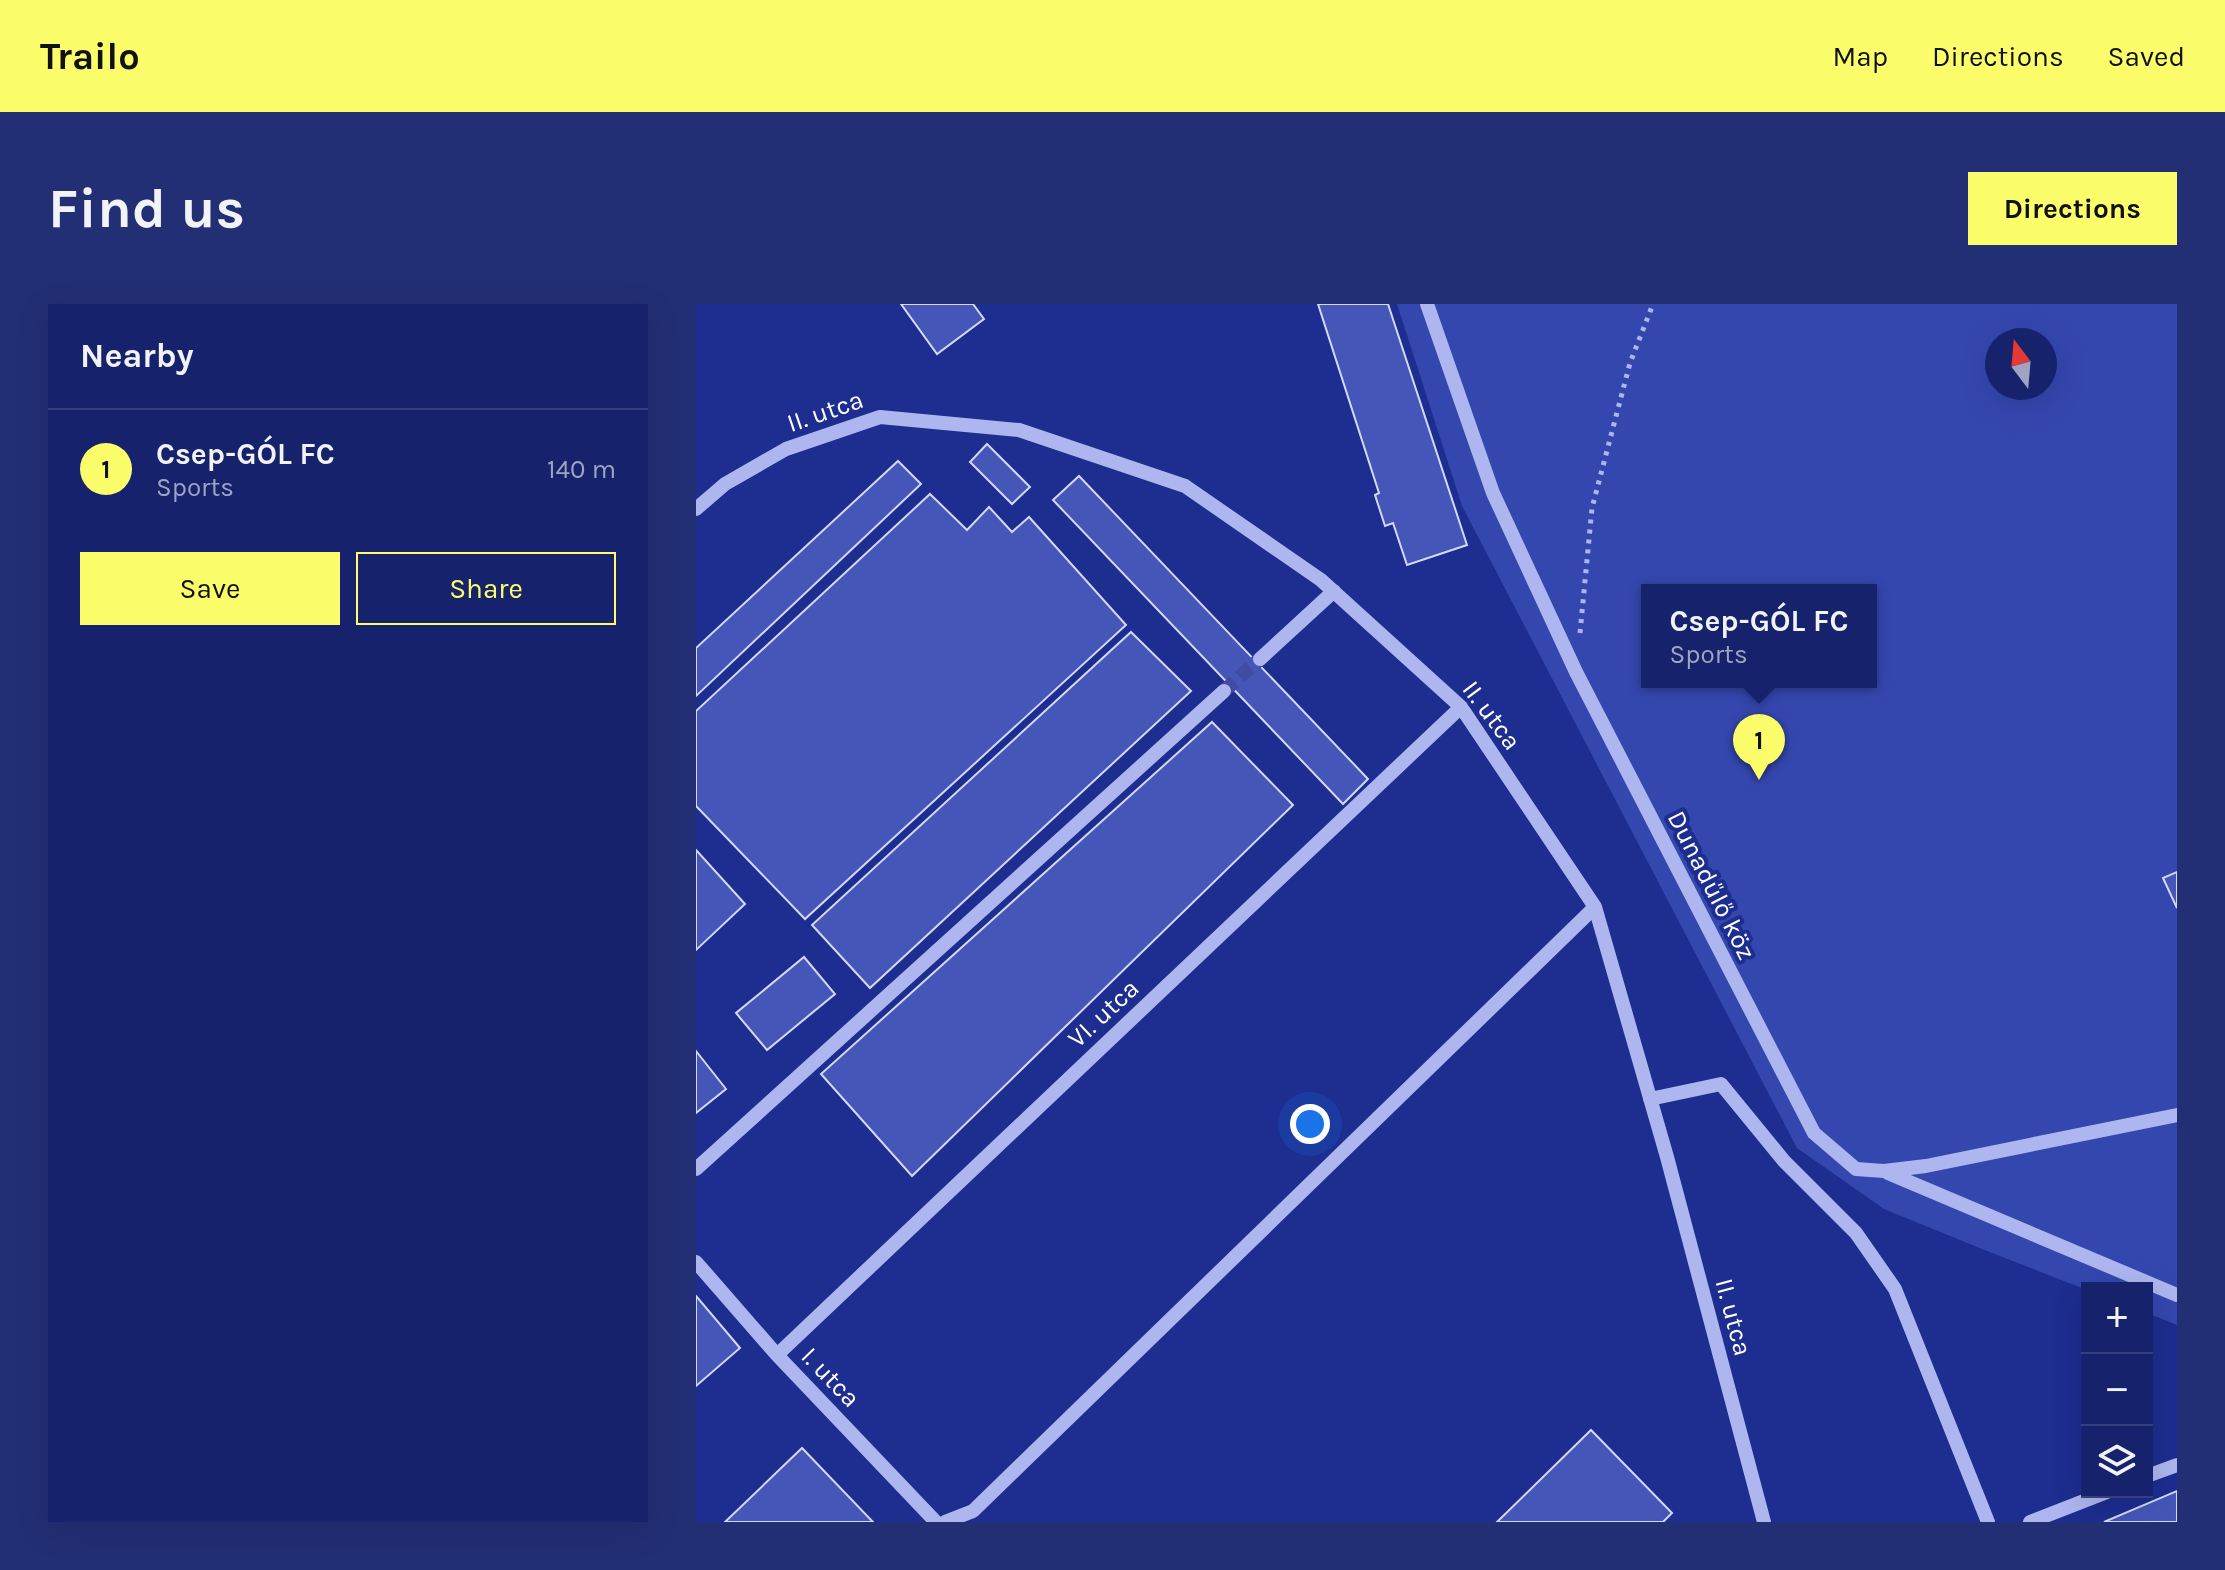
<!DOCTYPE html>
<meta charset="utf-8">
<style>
body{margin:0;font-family:Karla,sans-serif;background:#232f74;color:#f1f3f6}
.controls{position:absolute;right:24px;bottom:24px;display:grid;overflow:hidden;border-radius:0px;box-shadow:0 8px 32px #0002}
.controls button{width:72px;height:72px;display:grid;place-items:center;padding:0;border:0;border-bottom:2px solid #353f7f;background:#16226c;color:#f1f3f6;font:40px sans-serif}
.compass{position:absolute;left:1289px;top:24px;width:72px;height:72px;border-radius:50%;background:#16226c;box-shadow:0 8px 32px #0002;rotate:344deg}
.you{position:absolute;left:614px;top:820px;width:28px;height:28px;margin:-20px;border:6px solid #fff;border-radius:50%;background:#1a73e8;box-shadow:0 0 0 12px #1a73e833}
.badge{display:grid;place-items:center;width:52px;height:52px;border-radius:50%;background:#fbfd6b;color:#111;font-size:26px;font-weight:700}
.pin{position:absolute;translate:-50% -66px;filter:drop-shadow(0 2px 4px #0008)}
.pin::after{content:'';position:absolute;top:42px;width:28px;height:24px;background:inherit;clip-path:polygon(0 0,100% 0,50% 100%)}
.popup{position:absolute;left:945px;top:280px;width:236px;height:104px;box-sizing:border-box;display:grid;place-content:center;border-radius:0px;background:#16226c;filter:drop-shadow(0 2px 6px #0005);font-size:26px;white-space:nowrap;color:#9ea4c2}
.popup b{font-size:30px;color:#f1f3f6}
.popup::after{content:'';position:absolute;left:50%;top:100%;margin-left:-16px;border:16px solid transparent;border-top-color:#16226c}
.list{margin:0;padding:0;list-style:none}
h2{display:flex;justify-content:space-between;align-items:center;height:104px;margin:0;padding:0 32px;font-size:34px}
h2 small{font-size:26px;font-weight:400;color:#9ea4c2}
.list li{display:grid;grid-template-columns:52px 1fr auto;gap:24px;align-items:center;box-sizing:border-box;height:120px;padding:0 32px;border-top:2px solid #353f7f}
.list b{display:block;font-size:30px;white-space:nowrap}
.list p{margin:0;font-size:26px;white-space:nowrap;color:#9ea4c2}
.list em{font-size:26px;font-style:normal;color:#9ea4c2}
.actions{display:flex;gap:16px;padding:24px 32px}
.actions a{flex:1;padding:18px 0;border:2px solid #fbfd6b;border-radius:0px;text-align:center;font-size:28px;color:#fbfd6b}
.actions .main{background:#fbfd6b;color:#111}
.icon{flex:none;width:44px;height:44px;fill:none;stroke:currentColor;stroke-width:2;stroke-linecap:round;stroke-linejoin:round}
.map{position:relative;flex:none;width:1481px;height:1218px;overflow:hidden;border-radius:0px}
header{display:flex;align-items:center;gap:48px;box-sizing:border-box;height:112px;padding:0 40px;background:#fbfd6b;color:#111}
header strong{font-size:38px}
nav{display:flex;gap:44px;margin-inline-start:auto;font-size:28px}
.intro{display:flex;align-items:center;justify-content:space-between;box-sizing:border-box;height:192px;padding:0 48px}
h1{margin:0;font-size:56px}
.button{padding:20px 36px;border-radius:0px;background:#fbfd6b;color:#111;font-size:28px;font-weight:700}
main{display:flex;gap:48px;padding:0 48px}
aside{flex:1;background:#16226c;border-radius:0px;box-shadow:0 8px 32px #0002}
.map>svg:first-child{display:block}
.green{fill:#3447af;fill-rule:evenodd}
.building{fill:#4556b8;stroke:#d3d9fa;stroke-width:2}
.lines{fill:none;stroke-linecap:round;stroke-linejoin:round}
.minor-tunnel{stroke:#3f4ca1;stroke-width:14;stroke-dasharray:14 7;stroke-linecap:butt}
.path{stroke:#adb6ee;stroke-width:5;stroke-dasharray:4 6;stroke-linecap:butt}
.minor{stroke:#adb6ee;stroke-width:14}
.labels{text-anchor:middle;stroke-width:8;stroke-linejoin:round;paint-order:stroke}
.street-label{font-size:26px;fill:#fff;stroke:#1d2d90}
</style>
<header>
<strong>Trailo</strong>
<nav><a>Map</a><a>Directions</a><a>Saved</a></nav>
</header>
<div class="intro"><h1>Find us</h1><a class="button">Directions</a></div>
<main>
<aside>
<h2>Nearby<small></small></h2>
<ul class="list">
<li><span class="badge">1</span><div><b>Csep-GÓL FC</b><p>Sports</p></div><em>140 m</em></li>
</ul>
<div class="actions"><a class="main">Save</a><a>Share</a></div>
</aside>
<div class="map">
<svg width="1481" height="1218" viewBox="0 0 1481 1218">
<rect width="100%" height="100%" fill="#1d2d90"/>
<path class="green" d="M701 0H1481V1021L1451 1009V984L1391 986 1291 947 1188 905 1101 844 766 202ZM1301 36H1349V84H1301ZM951 286H1175V378H951Z"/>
<path class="building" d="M205 0H277L288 15 241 50Z
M622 0H692L771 241 711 261 697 219 689 222 679 191 683 189Z
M291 140 334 183 316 200 274 158Z
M202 157 225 180 0 392V344Z
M383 172 672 475 647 500 357 196Z
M234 190 271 226 293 203 316 228 333 213 430 321 109 615 0 502V407Z
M435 328 495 387 174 684 116 621Z
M516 418 597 501 216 872 125 770Z
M0 546 49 600 0 646Z
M1481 568V604L1467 574Z
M108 653 139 690 71 746 40 709Z
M0 747 30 785 0 809Z
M0 992 44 1044 0 1082Z
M895 1126 976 1209 967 1218H801Z
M106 1144 177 1218H29Z
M1481 1187V1218H1408Z"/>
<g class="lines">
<path class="minor-tunnel" d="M528 387 564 355"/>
<path class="path" d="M884 329 896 204 934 59 957 0"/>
<path class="minor" d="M731 0 797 189 880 368 1118 829 1160 865 1188 867 1230 862 1481 811
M0 205 29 180 90 145 184 113 323 126 489 182 625 276 765 403 899 603 971 853 1068 1218
M564 355 638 287
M954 795 1025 780 1088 857 1160 929 1199 985 1292 1218
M0 865 528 387
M1192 869 1481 991
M0 958 81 1051 240 1218
M81 1051 765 403
M1451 1172 1481 1161
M249 1218 277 1207 899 603
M1334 1218 1411 1188"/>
</g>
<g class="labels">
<g class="street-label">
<text transform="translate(129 107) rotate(-19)" y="9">II. utca</text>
<text transform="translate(796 411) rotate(53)" y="9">II. utca</text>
<text transform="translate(1016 581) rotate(63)" y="9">Dunadűlő köz</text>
<text transform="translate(407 709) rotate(-43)" y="9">VI. utca</text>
<text transform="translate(1038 1013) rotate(75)" y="9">II. utca</text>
<text transform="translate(135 1073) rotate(46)" y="9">I. utca</text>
</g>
</g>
</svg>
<div class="controls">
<button>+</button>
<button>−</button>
<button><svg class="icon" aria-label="layers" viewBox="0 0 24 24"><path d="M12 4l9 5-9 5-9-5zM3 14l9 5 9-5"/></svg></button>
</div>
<svg class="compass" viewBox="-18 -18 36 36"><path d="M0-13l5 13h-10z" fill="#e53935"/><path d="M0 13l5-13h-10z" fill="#9ea4c2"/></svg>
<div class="you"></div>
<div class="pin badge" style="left:1063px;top:476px">1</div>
<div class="popup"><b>Csep-GÓL FC</b>Sports</div>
</div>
</main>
